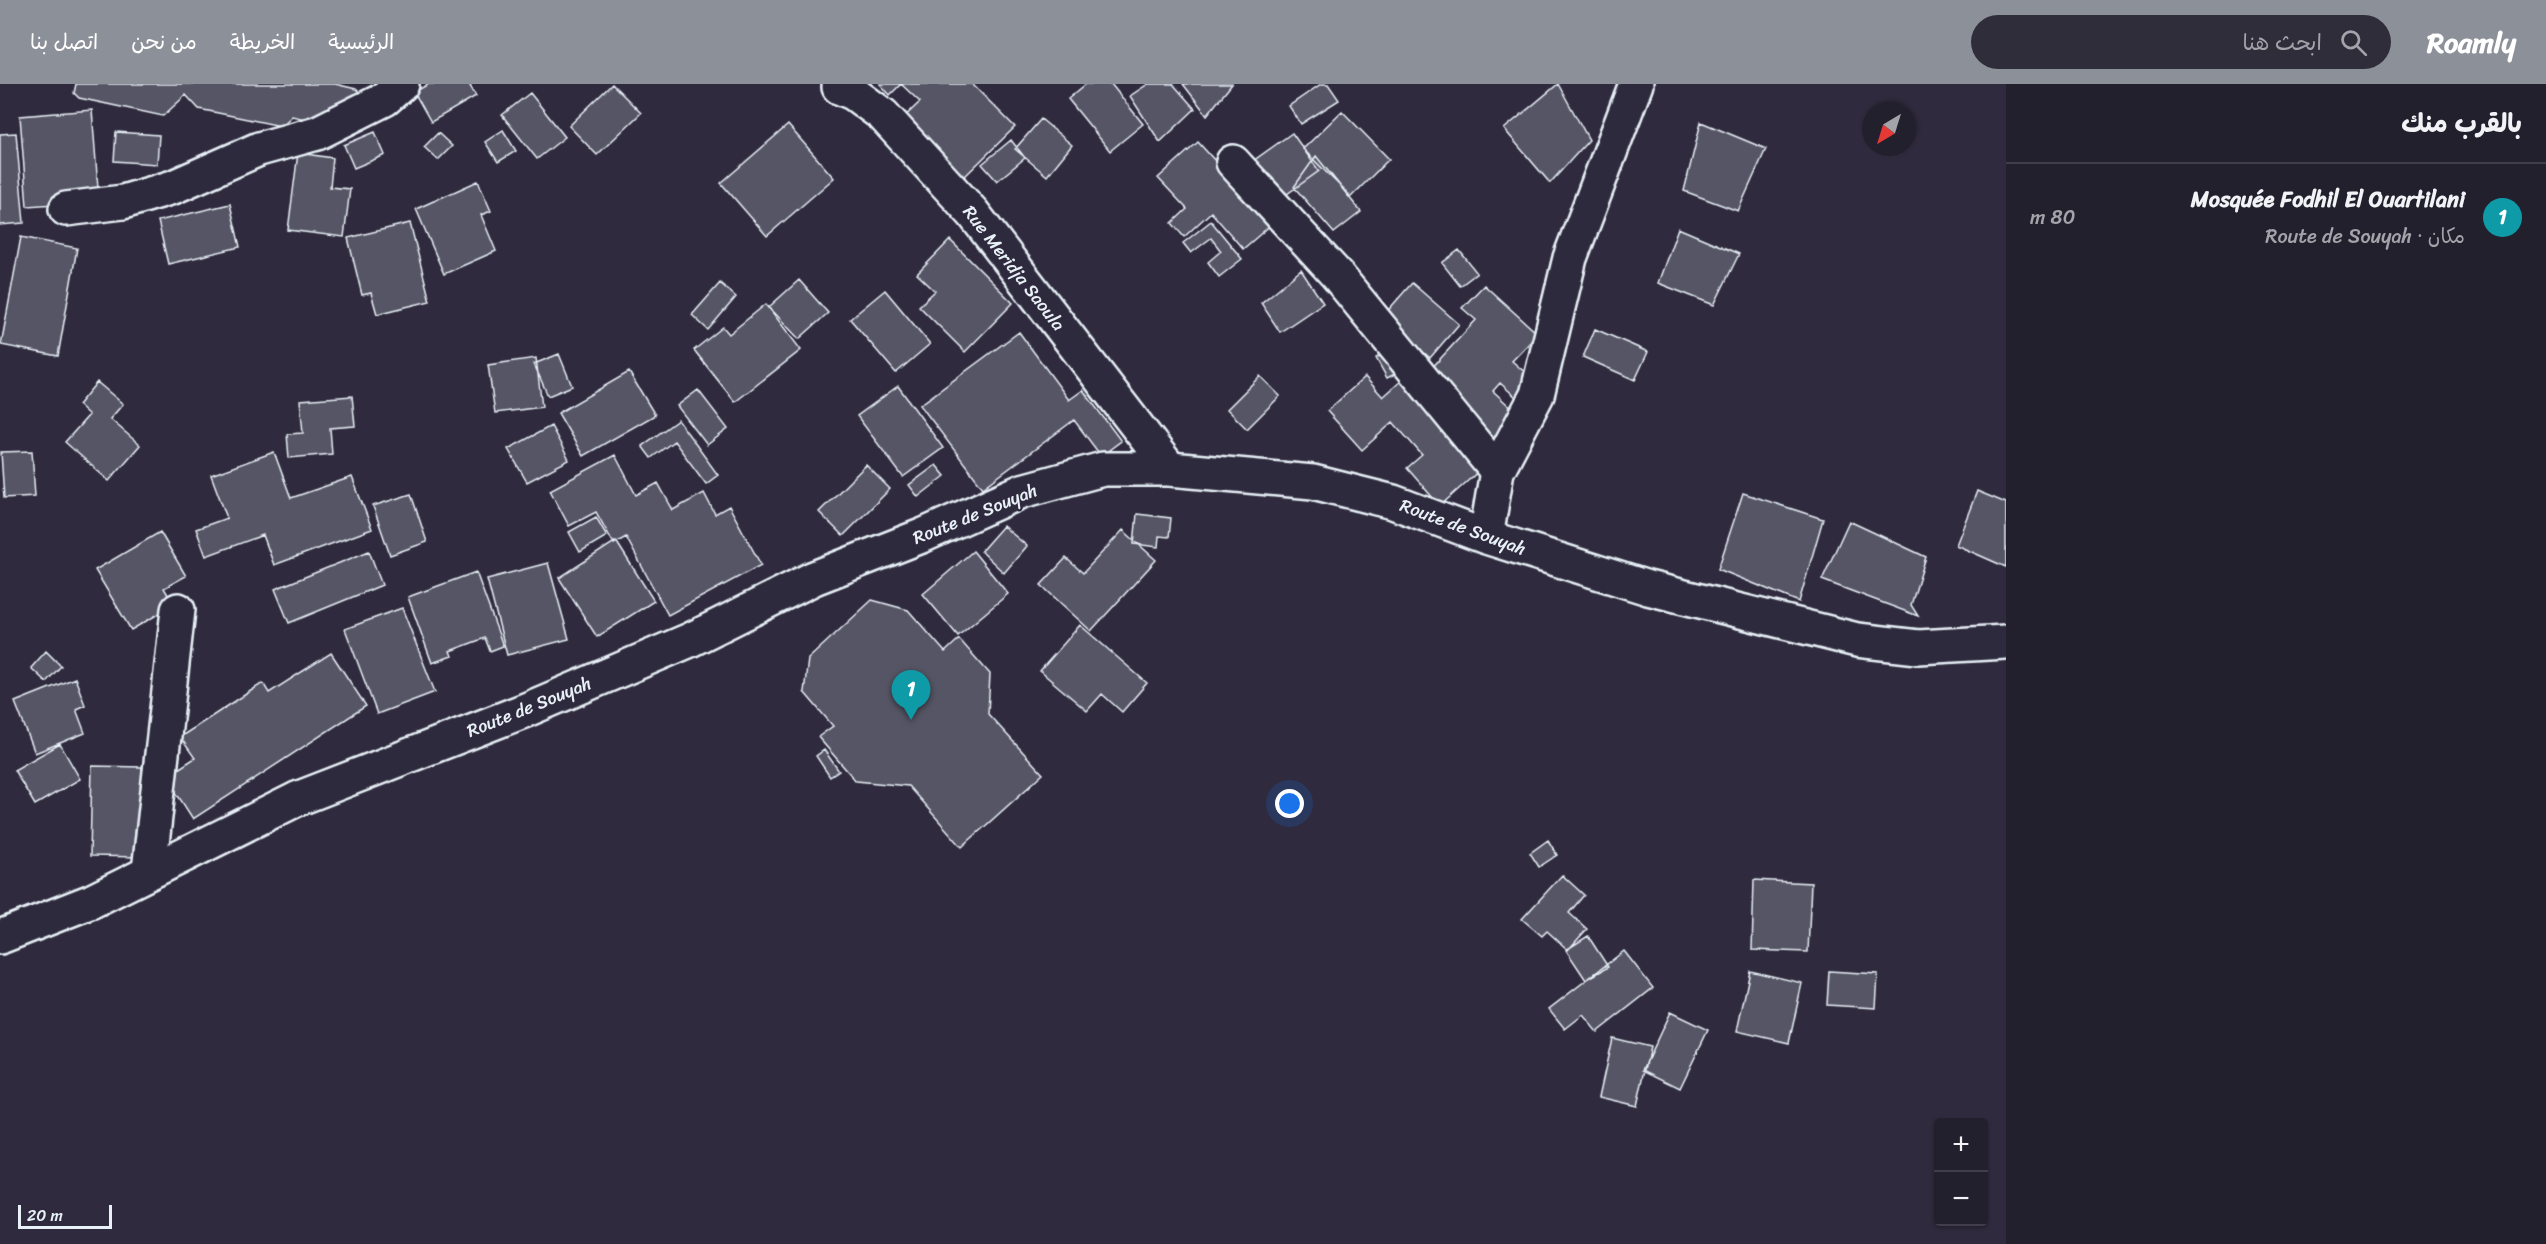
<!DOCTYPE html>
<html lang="ar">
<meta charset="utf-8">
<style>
body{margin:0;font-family:Sriracha,"Playpen Sans Arabic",sans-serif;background:#2f2d3a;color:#f1f3f6;direction:rtl}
.controls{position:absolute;right:18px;bottom:18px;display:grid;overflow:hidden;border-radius:6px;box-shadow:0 2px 4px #0004}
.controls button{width:54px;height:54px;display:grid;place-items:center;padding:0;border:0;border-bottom:2px solid #403e4a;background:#23202e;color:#f1f3f6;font:30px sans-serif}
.compass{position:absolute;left:1862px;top:18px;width:54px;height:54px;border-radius:50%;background:#23202e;box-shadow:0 2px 4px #0004;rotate:218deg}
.scale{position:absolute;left:18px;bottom:15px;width:94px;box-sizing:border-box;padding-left:6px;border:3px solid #e8f1f8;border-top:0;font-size:16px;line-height:21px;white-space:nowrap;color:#e8f1f8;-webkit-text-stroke:4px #2f2a3d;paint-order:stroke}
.you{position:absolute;left:1290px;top:720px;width:21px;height:21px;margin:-15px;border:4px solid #fff;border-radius:50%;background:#1a73e8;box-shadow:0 0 0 9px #1a73e833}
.badge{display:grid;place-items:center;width:39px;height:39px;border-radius:50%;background:#8c9099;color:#fff;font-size:20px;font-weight:700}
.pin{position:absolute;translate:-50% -50px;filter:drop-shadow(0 2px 3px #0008)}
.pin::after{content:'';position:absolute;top:32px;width:21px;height:18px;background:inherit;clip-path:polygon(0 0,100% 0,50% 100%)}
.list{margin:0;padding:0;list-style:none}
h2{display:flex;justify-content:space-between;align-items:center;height:78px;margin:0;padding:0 24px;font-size:26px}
h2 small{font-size:20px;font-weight:400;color:#a3a3aa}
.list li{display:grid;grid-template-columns:39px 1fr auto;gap:18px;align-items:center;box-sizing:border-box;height:108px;padding:0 24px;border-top:2px solid #403e4a}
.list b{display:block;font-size:22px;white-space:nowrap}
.list p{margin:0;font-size:20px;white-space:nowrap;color:#a3a3aa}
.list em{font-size:20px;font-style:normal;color:#a3a3aa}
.icon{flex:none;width:33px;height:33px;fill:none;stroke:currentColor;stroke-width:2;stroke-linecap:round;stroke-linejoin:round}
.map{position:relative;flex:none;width:2006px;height:1160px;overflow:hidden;direction:ltr}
header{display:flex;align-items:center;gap:36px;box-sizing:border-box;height:84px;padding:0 30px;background:#8c9099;color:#fff}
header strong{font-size:28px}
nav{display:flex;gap:33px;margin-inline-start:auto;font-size:21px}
.search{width:420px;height:54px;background:#2f2d3a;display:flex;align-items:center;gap:15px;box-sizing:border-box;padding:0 21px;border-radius:33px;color:#a3a3aa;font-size:22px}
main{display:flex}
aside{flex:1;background:#23202e}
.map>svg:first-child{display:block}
.building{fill:#575565;stroke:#e8f1f8;stroke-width:1.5}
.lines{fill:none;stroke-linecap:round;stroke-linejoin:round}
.street-casing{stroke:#e8f1f8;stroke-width:38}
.secondary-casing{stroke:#e8f1f8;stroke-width:38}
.street{stroke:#2f2a3d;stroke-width:33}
.secondary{stroke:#2f2a3d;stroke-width:33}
.labels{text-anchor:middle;stroke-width:4.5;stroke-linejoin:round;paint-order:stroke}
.street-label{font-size:18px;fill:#e8f1f8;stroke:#2f2a3d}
</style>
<header>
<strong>Roamly</strong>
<div class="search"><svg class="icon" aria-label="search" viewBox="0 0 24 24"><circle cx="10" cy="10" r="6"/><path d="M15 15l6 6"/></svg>ابحث هنا</div>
<nav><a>الرئيسية</a><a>الخريطة</a><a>من نحن</a><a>اتصل بنا</a></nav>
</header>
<main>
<aside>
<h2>بالقرب منك<small></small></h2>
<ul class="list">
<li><span class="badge" style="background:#0f9aa8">1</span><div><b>Mosquée Fodhil El Ouartilani</b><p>مكان · Route de Souyah</p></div><em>80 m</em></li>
</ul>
</aside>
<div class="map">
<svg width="2006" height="1160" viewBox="0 0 2006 1160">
<rect width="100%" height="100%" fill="#2f2a3d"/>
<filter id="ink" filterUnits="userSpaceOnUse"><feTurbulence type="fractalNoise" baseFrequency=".0167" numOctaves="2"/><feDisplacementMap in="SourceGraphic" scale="12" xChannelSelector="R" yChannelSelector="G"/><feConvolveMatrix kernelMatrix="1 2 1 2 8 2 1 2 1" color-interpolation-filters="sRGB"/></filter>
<g filter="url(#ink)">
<path class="building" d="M76 0H335L356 5 361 10 328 40 292 32 281 42 199 25 186 11 163 32 79 14 74 9Z
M429 0H469L476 12 431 38 414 8Z
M612 0 641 29 597 71 569 42Z
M880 0H901L890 11Z
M901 0H972L1015 43 960 97 901 36 920 18Z
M1086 0H1111L1143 40 1110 67 1068 15Z
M1148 0H1173L1195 25 1160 58 1130 12Z
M1183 0H1232L1207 31Z
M1321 0H1328L1339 16 1301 40 1289 22Z
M1558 0 1589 56 1550 99 1504 45Z
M530 9 565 53 537 75 502 31Z
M92 26 99 117 27 122 20 32Z
M1342 27 1389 75 1351 113 1303 65Z
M1041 35 1072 61 1047 92 1015 65Z
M1701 38 1766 65 1738 127 1684 107Z
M788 41 834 94 767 152 721 99Z
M503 46 516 67 498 78 485 58Z
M116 48 159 51 157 80 114 77Z
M375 48 385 71 354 84 344 61Z
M16 49 24 139 0 141V50Z
M438 49 452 62 438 76 424 63Z
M1292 49 1319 87 1280 115 1253 77Z
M1011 56 1025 74 997 97 982 80Z
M1198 58 1272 140 1243 165 1211 128 1184 153 1172 139 1187 125 1158 94Z
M298 69 333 74 330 103 350 105 344 153 288 146Z
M1316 72 1361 128 1334 149 1294 103Z
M478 97 491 127 481 131 496 167 444 190 416 125Z
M230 120 240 163 168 180 158 137Z
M1211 137 1242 175 1219 193 1208 178 1221 167 1211 154 1191 169 1183 159Z
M410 139 430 217 377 230 371 209 362 211 348 154Z
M1678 144 1739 170 1714 221 1658 199Z
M21 153 77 164 58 272 1 261Z
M950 156 1013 219 965 268 919 222 935 207 917 190Z
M1459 166 1477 189 1460 202 1442 179Z
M1301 186 1323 219 1280 248 1261 219Z
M799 196 828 229 799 255 769 223Z
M720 199 736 213 708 246 692 231Z
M1412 199 1459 240 1430 274 1383 232Z
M1484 201 1538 250 1512 277 1534 296 1517 314 1500 299 1493 307 1520 332 1496 359 1469 335 1473 330 1428 288 1476 236 1462 224Z
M885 206 930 260 896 289 850 235Z
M766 220 801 266 735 318 694 266 723 243 729 250Z
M1595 245 1648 268 1635 296 1583 273Z
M1019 248 1069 316 1083 306 1121 357 1101 372 1074 336 983 404 920 321Z
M1388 268 1399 288 1387 294 1376 274Z
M559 270 572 302 548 312 534 280Z
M536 274 542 323 495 329 488 281Z
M629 288 655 331 583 372 558 329Z
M1260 292 1280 312 1247 345 1227 325Z
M1365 293 1383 313 1401 297 1480 386 1440 422 1407 384 1422 371 1393 338 1362 366 1327 327Z
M97 298 123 320 110 335 140 361 109 397 65 358 89 331 78 321Z
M898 302 943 364 903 393 857 332Z
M698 306 728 345 707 361 677 322Z
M352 312 355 342 330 344 332 370 289 374 287 350 303 349 300 316Z
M678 336 718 391 706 400 674 357 651 374 642 362Z
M551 342 569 376 527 398 508 365Z
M32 367 35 412 4 414 1 368Z
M274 368 291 414 352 393 372 445 274 481 263 451 206 472 196 445 227 434 211 391Z
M615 371 636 411 658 399 673 426 704 409 715 430 729 422 761 481 668 531 626 453 614 460 596 428 569 442 550 406Z
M866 381 890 405 843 452 819 428Z
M936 381 945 392 918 413 909 401Z
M1977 407 2006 419V483L1956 461Z
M1743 409 1823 435 1799 518 1718 485Z
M411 410 427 458 390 471 373 422Z
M1137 430 1171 434 1169 453 1159 452 1158 463 1134 460Z
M596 433 607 452 580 468 569 448Z
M1849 437 1926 473 1911 521 1918 532 1822 496Z
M1003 442 1027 462 1004 489 981 467Z
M1123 446 1156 476 1091 547 1041 501 1066 474 1083 489Z
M160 448 186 492 164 504 174 521 131 546 95 486Z
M616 457 654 517 597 553 559 494Z
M369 467 382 501 289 539 275 505Z
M973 467 1008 510 958 552 923 510Z
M548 479 569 555 507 571 487 495Z
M476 488 503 562 490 567 485 554 450 567 452 572 432 579 408 513Z
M872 516 908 526 945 568 959 555 990 590 988 630 1043 690 962 763 908 702 856 697 818 653 833 642 804 608 808 575Z
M402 524 435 608 377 630 345 545Z
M1080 541 1147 599 1122 628 1102 610 1087 627 1040 587Z
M46 567 61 582 46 598 31 584Z
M331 569 366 622 193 735 166 693 195 674 180 653 263 599 269 609Z
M75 594 85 621 76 625 85 649 35 669 15 618Z
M60 660 80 695 35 721 14 686Z
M824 666 839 687 830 693 816 672Z
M92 682 142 683 141 773 90 772Z
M1548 756 1557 771 1539 783 1530 769Z
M1562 791 1584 811 1569 829 1587 845 1568 866 1547 847 1542 852 1522 835Z
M1754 796 1811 799 1808 868 1752 866Z
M1588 852 1608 883 1586 896 1566 866Z
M1624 867 1653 904 1597 948 1583 931 1565 945 1549 925Z
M1750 887 1802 899 1789 959 1737 947Z
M1829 887 1878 890 1876 924 1827 921Z
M1670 928 1708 946 1680 1004 1643 986Z
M1612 954 1650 963 1637 1022 1599 1013Z"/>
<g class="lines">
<defs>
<path id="street" d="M839 3 853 9 883 31 973 129 1170 385
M1233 78 1337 191 1497 387
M66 125 123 118 173 103 259 65 317 49 385 15 402 0
M149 787 178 526"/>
<path id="secondary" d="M1486 453 1497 387 1537 311 1570 174 1636 0
M0 853 92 817 297 715 526 626 690 556 814 494 924 451 1022 407 1103 385H1170L1313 398 1393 418 1486 453 1648 504 1857 556 1918 563 2006 558"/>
</defs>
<use href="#street" class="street-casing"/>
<use href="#secondary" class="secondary-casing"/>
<use href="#street" class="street"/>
<use href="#secondary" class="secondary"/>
</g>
</g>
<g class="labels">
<g class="street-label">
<text transform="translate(1014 184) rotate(52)" y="6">Rue Meridja Saoula</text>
<text transform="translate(975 430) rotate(-22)" y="6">Route de Souyah</text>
<text transform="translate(1463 443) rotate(20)" y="6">Route de Souyah</text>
<text transform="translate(529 623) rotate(-22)" y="6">Route de Souyah</text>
</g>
</g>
</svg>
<div class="controls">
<button>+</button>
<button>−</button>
</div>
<svg class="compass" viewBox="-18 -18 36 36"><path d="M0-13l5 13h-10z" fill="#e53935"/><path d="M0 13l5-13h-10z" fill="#a3a3aa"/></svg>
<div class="scale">20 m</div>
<div class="you"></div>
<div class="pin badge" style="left:911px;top:636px;background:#0f9aa8">1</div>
</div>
</main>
